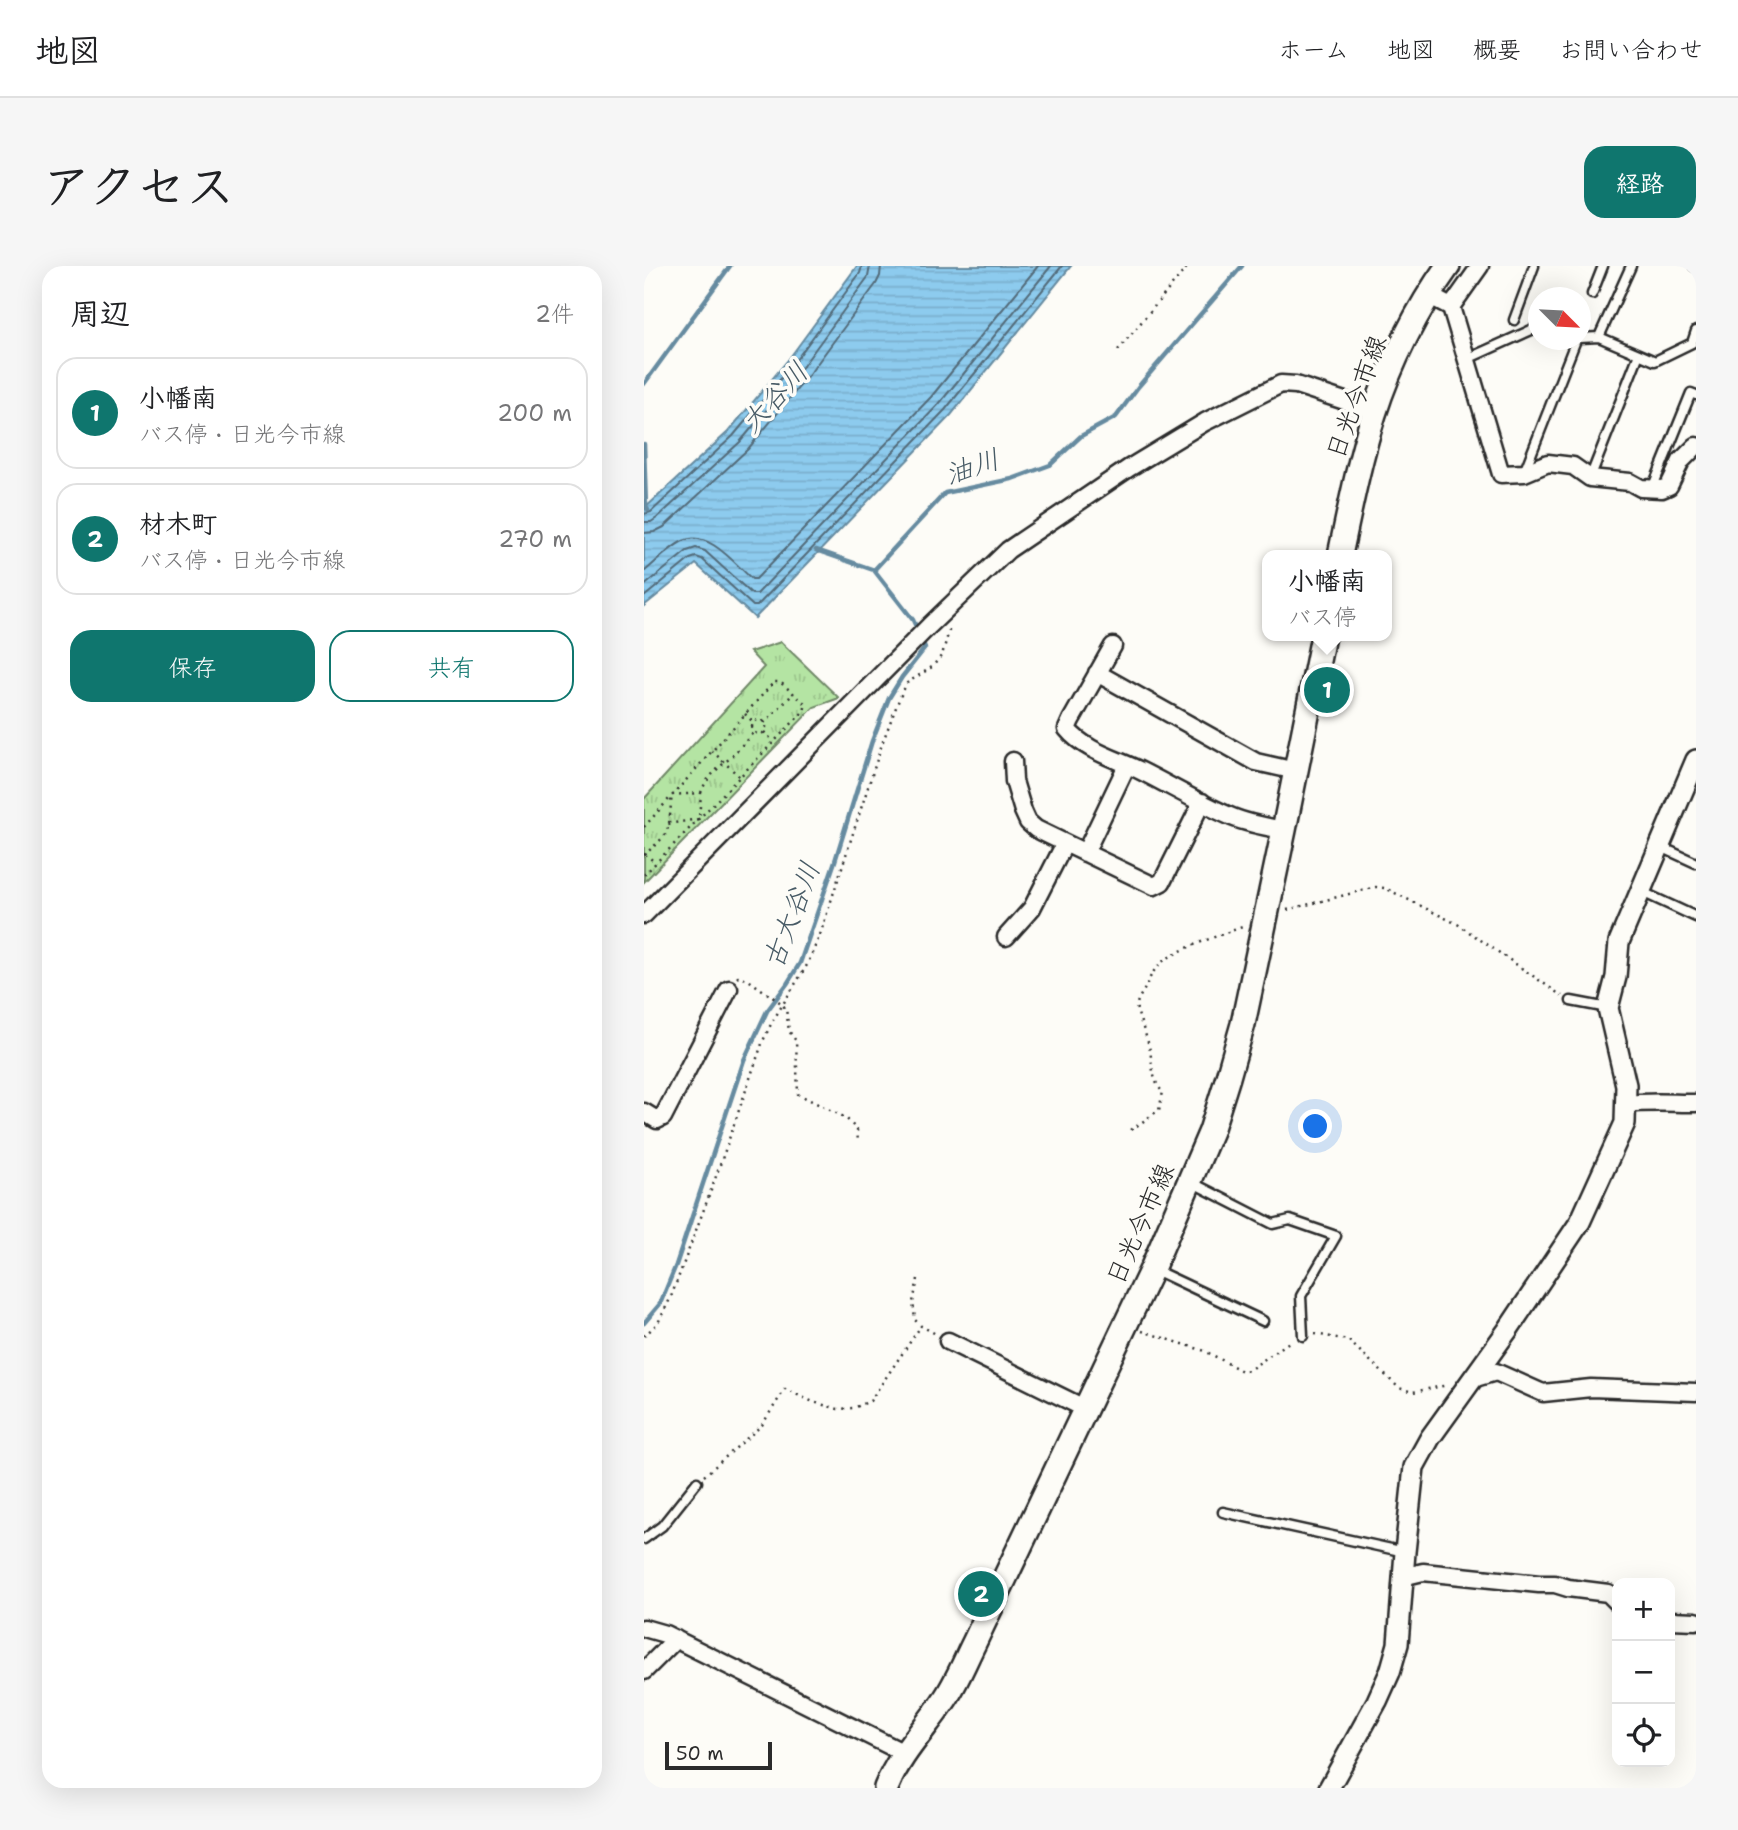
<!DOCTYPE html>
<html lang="ja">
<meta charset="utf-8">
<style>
body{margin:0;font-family:"Shantell Sans","Klee One",sans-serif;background:#f6f6f6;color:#202124}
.controls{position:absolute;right:21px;bottom:21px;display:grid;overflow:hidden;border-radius:14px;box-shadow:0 7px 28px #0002}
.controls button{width:63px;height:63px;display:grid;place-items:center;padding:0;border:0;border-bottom:2px solid #e0e0e0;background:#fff;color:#202124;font:35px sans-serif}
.compass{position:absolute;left:884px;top:21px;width:63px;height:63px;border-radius:50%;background:#fff;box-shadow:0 7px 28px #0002;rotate:114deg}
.scale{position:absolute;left:21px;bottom:18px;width:107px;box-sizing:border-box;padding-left:7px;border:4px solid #2b2b2b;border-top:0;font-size:19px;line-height:24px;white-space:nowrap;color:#2b2b2b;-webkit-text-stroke:5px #fdfcf7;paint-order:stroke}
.you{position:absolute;left:672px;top:861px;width:24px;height:24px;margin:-18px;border:5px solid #fff;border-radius:50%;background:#1a73e8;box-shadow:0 0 0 10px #1a73e833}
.badge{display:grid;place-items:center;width:46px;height:46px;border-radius:50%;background:#0f766e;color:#fff;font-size:23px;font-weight:700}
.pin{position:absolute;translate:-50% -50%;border:4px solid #fff;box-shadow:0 2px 7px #0006}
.popup{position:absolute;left:618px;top:284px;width:130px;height:91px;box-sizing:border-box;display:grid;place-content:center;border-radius:14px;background:#fff;filter:drop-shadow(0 2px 5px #0005);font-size:23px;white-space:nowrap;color:#757577}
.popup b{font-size:26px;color:#202124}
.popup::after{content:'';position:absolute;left:50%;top:100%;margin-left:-14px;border:14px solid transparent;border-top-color:#fff}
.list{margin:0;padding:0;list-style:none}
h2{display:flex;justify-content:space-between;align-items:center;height:91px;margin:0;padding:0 28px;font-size:30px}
h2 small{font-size:23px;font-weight:400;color:#757577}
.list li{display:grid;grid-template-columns:46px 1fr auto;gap:21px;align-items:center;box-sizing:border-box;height:112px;margin:0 14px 14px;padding:0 14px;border:2px solid #e0e0e0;border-radius:21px}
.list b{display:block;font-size:26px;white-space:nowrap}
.list p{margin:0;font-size:23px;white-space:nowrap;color:#757577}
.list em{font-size:23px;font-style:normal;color:#757577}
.actions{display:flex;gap:14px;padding:21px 28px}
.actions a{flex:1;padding:16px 0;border:2px solid #0f766e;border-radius:21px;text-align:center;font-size:24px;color:#0f766e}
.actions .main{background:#0f766e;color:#fff}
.icon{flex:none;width:38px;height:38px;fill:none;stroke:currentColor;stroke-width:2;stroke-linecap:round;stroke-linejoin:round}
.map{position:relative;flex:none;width:1052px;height:1522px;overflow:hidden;border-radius:21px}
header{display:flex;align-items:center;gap:42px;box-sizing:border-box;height:98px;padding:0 35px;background:#fff;border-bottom:2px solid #e0e0e0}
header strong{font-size:33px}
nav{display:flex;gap:38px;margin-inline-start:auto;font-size:24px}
.intro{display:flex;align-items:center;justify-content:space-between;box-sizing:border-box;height:168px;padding:0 42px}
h1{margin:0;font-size:49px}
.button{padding:18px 32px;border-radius:21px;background:#0f766e;color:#fff;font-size:24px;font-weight:700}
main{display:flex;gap:42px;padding:0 42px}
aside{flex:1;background:#fff;border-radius:21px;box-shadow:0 7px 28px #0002}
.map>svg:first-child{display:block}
.park{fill:url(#park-tufts);stroke:#708867;stroke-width:2}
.water{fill:url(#water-rules);stroke:#668ba0;stroke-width:2}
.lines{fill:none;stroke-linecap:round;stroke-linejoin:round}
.shore{stroke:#526b79;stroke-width:2}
.stream{stroke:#668ba0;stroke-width:4.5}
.service-casing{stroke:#2b2b2b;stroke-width:13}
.minor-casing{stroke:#2b2b2b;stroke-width:21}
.tertiary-casing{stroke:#2b2b2b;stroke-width:24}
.secondary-casing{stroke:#2b2b2b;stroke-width:28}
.path{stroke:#2b2b2b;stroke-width:2.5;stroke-dasharray:2 5;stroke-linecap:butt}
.service{stroke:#fdfcf7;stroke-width:8}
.minor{stroke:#fdfcf7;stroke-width:16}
.tertiary{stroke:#fdfcf7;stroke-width:19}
.secondary{stroke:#fdfcf7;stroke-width:23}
.labels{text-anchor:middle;stroke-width:7;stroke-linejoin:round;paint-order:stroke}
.street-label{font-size:26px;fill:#2b2b2b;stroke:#fdfcf7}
.water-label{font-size:28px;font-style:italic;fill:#485b66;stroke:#fdfcf7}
</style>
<header>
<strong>地図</strong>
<nav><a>ホーム</a><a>地図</a><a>概要</a><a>お問い合わせ</a></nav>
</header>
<div class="intro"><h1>アクセス</h1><a class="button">経路</a></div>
<main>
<aside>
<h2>周辺<small>2件</small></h2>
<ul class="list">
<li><span class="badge">1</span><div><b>小幡南</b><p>バス停 · 日光今市線</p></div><em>200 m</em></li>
<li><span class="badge">2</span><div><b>材木町</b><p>バス停 · 日光今市線</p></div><em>270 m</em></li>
</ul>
<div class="actions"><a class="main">保存</a><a>共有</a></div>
</aside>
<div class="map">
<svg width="1052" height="1522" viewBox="0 0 1052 1522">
<defs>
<pattern id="park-tufts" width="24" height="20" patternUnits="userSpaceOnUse" patternTransform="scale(1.75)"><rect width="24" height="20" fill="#b4e4a3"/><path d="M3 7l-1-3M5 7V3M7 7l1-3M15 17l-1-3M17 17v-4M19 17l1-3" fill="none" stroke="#9bc48c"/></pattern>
<pattern id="water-rules" width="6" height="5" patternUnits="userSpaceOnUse" patternTransform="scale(1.75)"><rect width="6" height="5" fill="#8dcbee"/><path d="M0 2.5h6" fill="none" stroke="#7aaecc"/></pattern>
</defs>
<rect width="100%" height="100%" fill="#fdfcf7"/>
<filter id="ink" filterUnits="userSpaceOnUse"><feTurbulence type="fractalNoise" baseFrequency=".0143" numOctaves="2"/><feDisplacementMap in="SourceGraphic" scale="14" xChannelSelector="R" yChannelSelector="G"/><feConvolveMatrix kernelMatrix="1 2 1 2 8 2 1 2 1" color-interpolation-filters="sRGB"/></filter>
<g filter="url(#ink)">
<path class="park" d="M137 376 195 432 170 441 0 616V533L120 401 106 386Z"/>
<path class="water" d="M213 0H427L307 149 111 352 52 298 0 340V243L84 166 144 94Z"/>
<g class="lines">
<path class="shore" d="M0 248 7 246 89 170 149 98 216 7 218 0
M0 256H7L13 252 96 176 156 104 224 11 226 0
M0 267 10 266 20 261 104 183 164 110 232 18 236 10 237 0
M0 306C12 296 25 282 39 275 64 263 91 298 108 313H112L287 131 394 0
M0 320 43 285 52 282 61 285 108 328H113L295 138 407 0
M0 331 46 293 52 291 58 293 109 340H113L301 144 418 0"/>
<path class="stream" d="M0 118 86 0
M0 178 2 241 4 244
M172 284 230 304
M230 304 269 354 274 365
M230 304 301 227 368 213 406 199 437 170 472 151 494 121 598 0
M0 1057 16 1038 32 999 100 794 123 745 143 718 156 697 191 595 228 475 245 432 258 411 281 382 278 373"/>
<defs>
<path id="service" d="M1050 0 1052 1
M948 28 959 0
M870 54 890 0
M955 71 1011 95 1048 77 1052 65
M936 72 955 71 987 0
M823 93 894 61
M881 204 932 74
M946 212 995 88
M1008 223 1047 127 1052 129
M1015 580 1052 597
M996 625 1052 651
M927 735 964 742
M549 917 629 958 646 954 692 970 657 1030 659 1070
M511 1004 619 1055
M579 1246 761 1286
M0 1273 18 1260 53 1216"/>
<path id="minor" d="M784 29 807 41 857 208 880 207 904 197 929 200 946 212 986 216 997 222 1018 223 1025 220 1037 195 1052 180
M807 41 836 0
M469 380 427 454 423 463C441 485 473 493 497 505 527 520 557 538 588 551 605 558 623 561 640 564
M453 407 612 496 652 505
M369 495 370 515 379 545 384 556 392 563 510 620 518 616 558 536
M441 587 483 499
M0 649 285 360 364 284 485 202 561 156 637 118 652 119 731 145
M362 671 388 642 421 577
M982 838C1005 835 1028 837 1052 837
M0 846 13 854 19 851 85 723
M304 1075 442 1143
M828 1113 852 1106 899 1127 947 1122 1052 1126
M758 1311 779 1306 895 1318H911L924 1322 964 1327 973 1336
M1026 1354 1052 1355
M0 1362 21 1368 260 1487
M0 1405 32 1373"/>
<path id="tertiary" d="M685 1522 733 1435 746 1406 754 1378 761 1286 770 1201 786 1172 863 1065 936 956 981 857 982 819 964 742 972 711 975 676 1052 494"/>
<path id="secondary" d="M696 289C706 242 715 195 730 148 746 98 773 43 804 0
M242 1522C255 1489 280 1464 299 1436 312 1418 320 1397 330 1377L508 1003 567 865 584 811 599 758 640 564 679 370"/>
</defs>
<use href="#service" class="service-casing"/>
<use href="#minor" class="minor-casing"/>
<use href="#tertiary" class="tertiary-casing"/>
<use href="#secondary" class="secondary-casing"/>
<path class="path" d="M474 84 544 0
M101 448 110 457
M108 461a7 7 0 1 1 14 0a7 7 0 1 1-14 0Z
M120 457 150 427
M120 466 130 476
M68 485 96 511
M57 527C62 511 75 502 87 491 95 483 102 474 110 466
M0 561 130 416H136L162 438 160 445 0 609
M1 588 12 597
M0 589C7 583 15 576 21 569 27 559 26 540 28 529L57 527 55 553 24 558
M643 644 732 621 741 622 815 659 918 730
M93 712 94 711 103 713 137 737 142 743 145 765 152 775 154 828 202 852 213 864 214 876
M487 864 515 844 519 826C507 815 509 796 505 780 502 768 496 756 493 744 491 738 496 730 500 724 504 715 509 704 517 697 533 683 579 668 601 660
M274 1013 269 1036 271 1054 277 1060 292 1068
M498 1065 561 1085 598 1105 605 1104 648 1074
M671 1068 704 1074 755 1122 769 1126 804 1119
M0 1070 14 1057 27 1031 69 919 119 775 128 756 163 699 176 669 239 475 256 431 263 417 288 401 298 389 305 365 303 363
M60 1210 118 1159 141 1123 169 1136 194 1143 210 1142 226 1135 277 1060"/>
<use href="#service" class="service"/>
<use href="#minor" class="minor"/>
<use href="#tertiary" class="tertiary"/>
<use href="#secondary" class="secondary"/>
</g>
</g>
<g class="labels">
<g class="street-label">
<text transform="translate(712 131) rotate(-70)" y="9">日光今市線</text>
<text transform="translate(496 958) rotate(-66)" y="9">日光今市線</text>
</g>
<g class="water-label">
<text transform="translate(130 131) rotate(-47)" y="10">大谷川</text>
<text transform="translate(328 200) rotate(-18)" y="10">油川</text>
<text transform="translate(147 649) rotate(-69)" y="10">古大谷川</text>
</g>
</g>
</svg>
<div class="controls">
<button>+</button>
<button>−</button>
<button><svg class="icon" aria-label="locate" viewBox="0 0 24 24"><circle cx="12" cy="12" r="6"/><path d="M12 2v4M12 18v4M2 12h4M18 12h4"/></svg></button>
</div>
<svg class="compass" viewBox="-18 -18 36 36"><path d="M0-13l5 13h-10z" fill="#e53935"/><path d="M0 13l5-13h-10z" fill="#757577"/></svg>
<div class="scale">50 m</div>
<div class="you"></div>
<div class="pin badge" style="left:683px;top:424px">1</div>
<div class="popup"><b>小幡南</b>バス停</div>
<div class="pin badge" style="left:337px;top:1328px">2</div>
</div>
</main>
